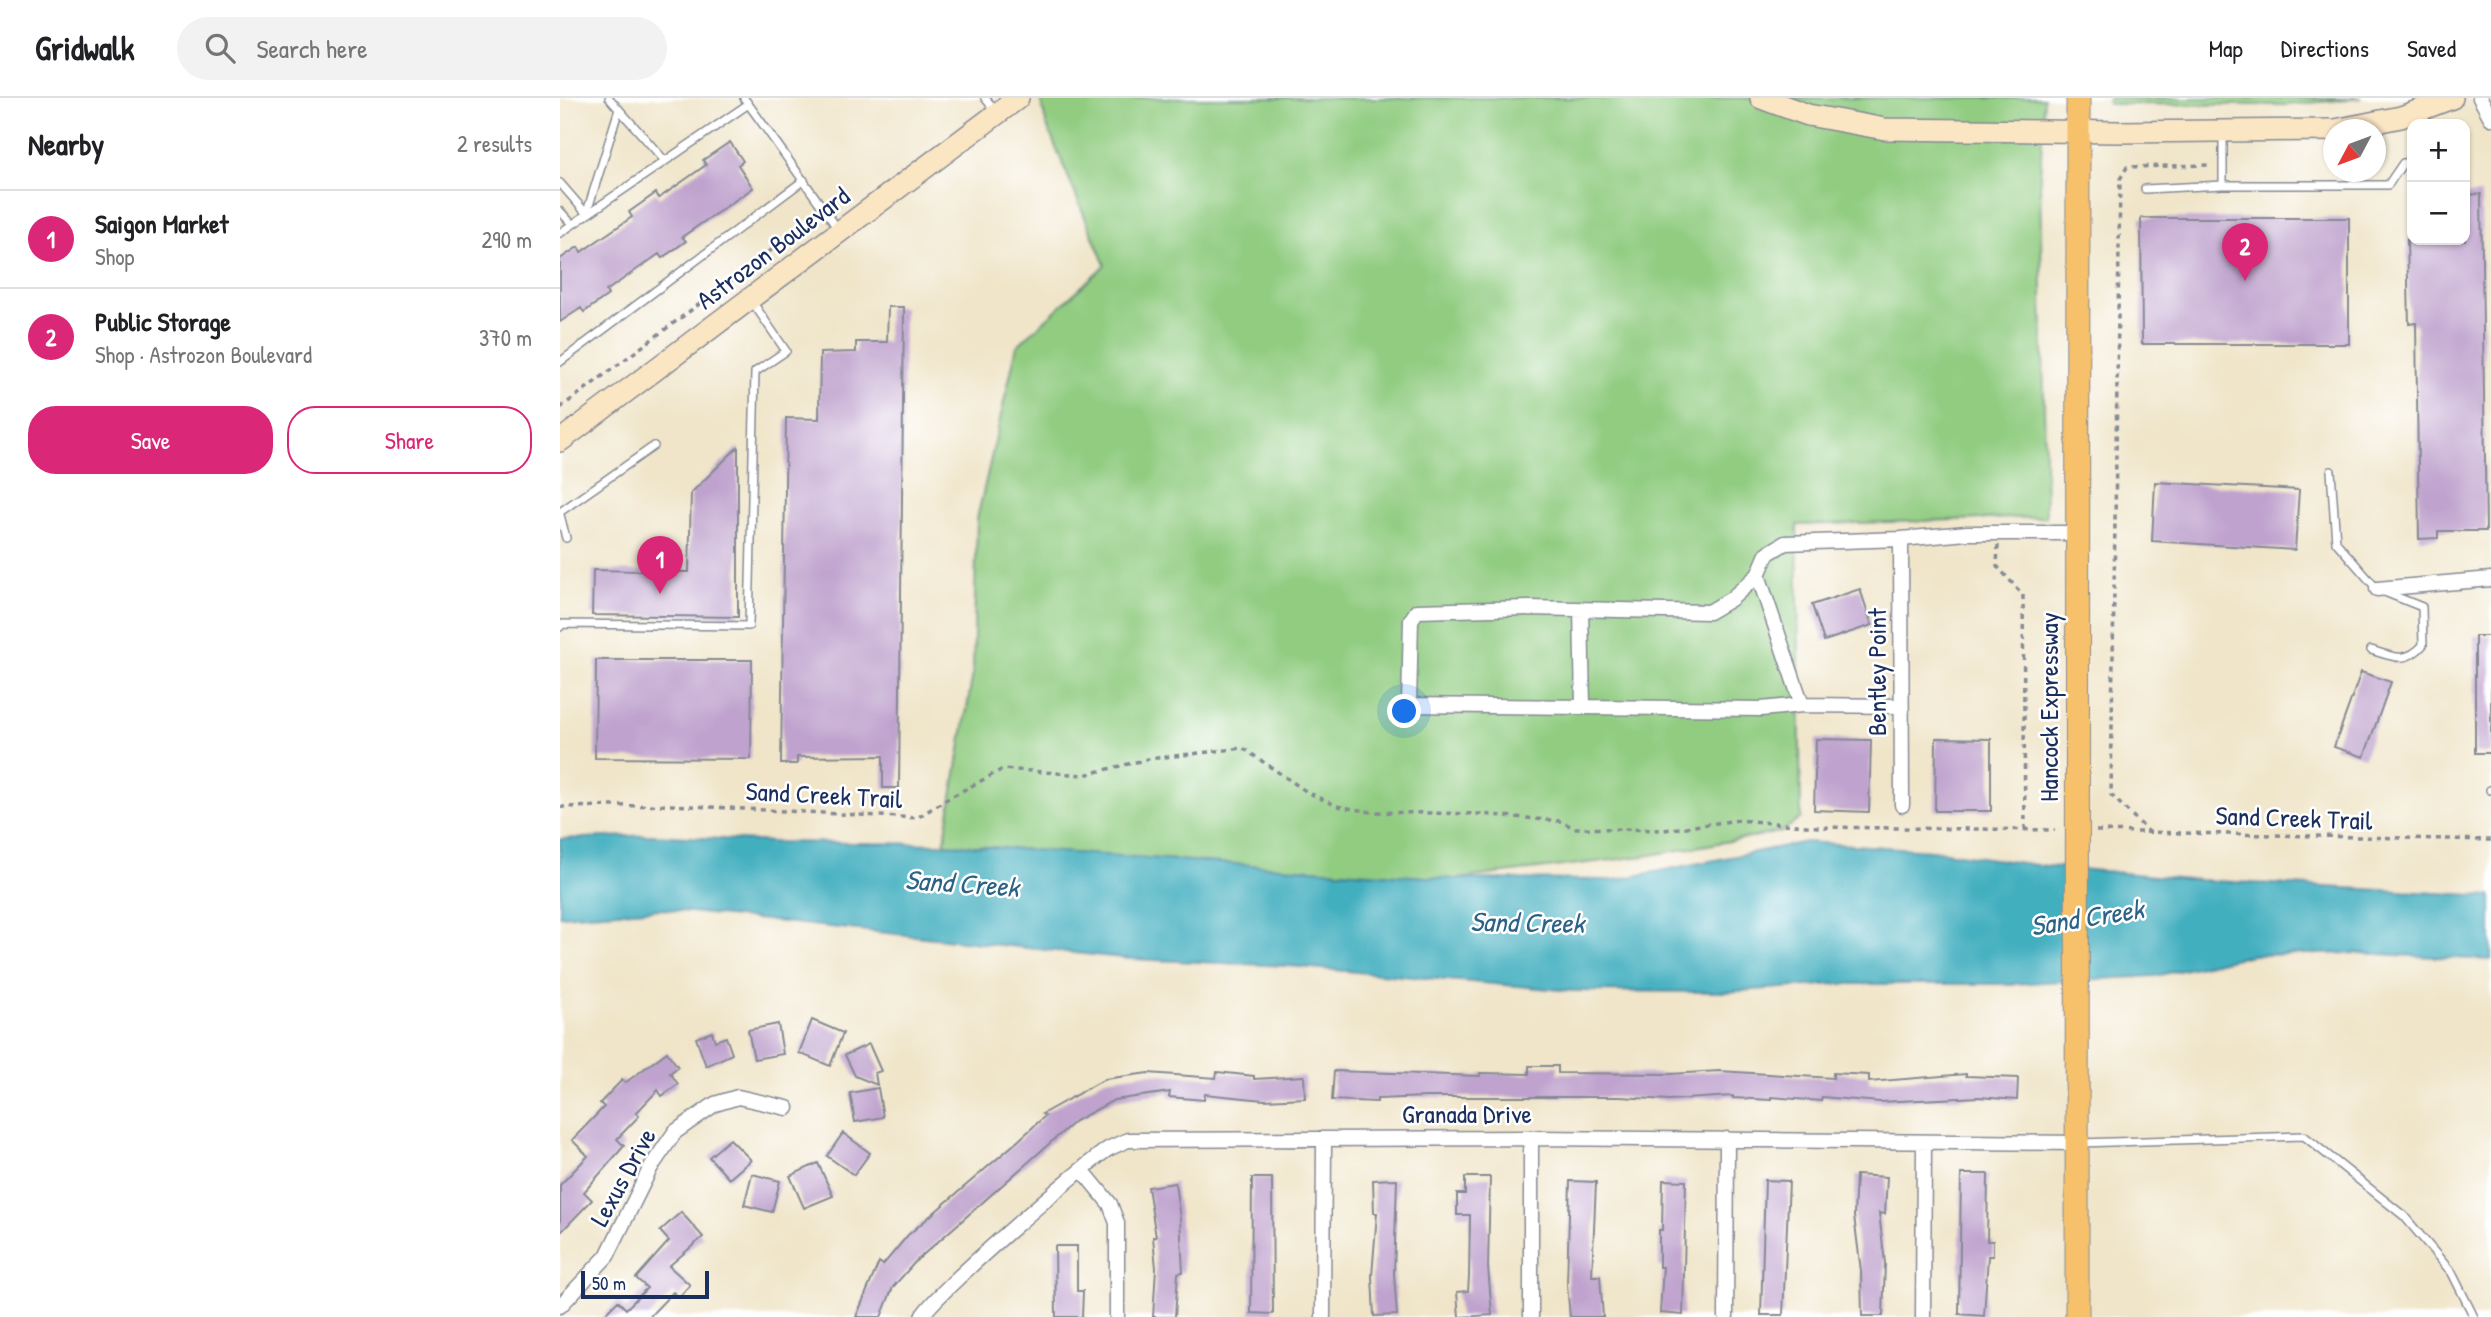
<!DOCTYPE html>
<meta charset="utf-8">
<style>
body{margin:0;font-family:"Patrick Hand",sans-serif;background:#f2f2f2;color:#202124}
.controls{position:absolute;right:21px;top:21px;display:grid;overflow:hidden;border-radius:14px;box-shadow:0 2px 5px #0004}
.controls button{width:63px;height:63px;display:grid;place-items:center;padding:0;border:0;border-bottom:2px solid #e0e0e0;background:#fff;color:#202124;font:35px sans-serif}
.compass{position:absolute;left:1763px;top:21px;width:63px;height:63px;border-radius:50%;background:#fff;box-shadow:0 2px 5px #0004;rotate:229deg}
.scale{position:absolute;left:21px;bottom:18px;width:128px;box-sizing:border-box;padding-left:7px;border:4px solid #1b2f5e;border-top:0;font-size:19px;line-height:24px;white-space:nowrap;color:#1b2f5e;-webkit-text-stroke:5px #fff;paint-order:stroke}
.you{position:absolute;left:845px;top:614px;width:24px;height:24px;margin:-18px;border:5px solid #fff;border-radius:50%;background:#1a73e8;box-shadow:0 0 0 10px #1a73e833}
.badge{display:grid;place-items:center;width:46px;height:46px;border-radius:50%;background:#db2777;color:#fff;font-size:23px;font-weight:700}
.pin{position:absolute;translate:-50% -58px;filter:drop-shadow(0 2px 4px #0008)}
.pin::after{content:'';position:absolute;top:37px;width:24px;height:21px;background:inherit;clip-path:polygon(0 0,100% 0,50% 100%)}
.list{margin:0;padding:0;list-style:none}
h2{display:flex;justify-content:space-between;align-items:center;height:91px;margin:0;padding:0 28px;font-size:30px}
h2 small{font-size:23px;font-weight:400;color:#757577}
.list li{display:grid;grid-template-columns:46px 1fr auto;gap:21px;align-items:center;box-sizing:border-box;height:98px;padding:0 28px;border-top:2px solid #e0e0e0}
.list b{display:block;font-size:26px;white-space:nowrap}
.list p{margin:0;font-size:23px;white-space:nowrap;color:#757577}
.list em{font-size:23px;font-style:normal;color:#757577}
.actions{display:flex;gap:14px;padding:21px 28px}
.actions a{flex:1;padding:16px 0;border:2px solid #db2777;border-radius:28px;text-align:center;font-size:24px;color:#db2777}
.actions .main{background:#db2777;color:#fff}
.icon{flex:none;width:38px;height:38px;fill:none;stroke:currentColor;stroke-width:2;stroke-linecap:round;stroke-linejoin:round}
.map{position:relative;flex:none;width:1931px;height:1219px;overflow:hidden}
header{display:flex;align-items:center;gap:42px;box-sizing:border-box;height:98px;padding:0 35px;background:#fff;border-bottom:2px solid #e0e0e0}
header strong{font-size:33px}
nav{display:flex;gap:38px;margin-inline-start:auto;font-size:24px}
.search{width:490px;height:63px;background:#f2f2f2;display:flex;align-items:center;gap:18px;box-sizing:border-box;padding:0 24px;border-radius:38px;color:#757577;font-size:26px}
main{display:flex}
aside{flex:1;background:#fff}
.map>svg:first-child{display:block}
.green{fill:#91cc81;stroke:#567e70;stroke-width:2}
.water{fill:#42afbf;stroke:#2e6f8e;stroke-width:2}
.building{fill:#bfa3ce}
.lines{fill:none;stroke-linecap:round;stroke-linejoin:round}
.service-casing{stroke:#868a94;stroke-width:10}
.minor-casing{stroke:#868a94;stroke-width:17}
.secondary-casing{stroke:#868a94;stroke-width:24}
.primary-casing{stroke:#868a94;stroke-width:25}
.path{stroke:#868a94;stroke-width:3.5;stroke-dasharray:5 5;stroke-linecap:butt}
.service{stroke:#fff;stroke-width:7}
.minor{stroke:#fff;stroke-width:14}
.secondary{stroke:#fbe6c4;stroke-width:21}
.primary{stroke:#f6c16b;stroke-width:23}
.labels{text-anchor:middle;stroke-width:5;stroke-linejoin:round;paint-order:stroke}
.street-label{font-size:26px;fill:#1b2f5e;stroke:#fff}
.water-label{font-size:28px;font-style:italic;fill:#2b6285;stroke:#fff}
</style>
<header>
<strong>Gridwalk</strong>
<div class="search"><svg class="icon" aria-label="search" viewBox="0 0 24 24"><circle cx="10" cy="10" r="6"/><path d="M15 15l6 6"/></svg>Search here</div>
<nav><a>Map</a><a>Directions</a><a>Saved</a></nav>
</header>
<main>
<aside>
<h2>Nearby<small>2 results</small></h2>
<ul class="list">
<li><span class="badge">1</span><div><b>Saigon Market</b><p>Shop</p></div><em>290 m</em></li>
<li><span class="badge">2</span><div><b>Public Storage</b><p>Shop · Astrozon Boulevard</p></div><em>370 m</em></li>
</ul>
<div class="actions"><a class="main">Save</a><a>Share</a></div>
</aside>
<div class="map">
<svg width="1931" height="1219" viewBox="0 0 1931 1219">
<rect width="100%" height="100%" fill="#fff"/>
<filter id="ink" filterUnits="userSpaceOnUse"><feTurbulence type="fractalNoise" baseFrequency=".0143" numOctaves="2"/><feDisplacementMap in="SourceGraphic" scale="14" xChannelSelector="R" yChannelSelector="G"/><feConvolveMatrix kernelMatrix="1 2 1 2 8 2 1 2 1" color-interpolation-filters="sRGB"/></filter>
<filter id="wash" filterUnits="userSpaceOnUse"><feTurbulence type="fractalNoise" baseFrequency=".00686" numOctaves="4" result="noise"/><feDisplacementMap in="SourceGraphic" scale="28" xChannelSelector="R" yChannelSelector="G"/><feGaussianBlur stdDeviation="1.57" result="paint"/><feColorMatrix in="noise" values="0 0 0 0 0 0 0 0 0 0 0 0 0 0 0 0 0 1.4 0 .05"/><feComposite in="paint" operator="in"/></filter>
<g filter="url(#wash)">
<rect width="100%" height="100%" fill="#f0e5c9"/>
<path class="green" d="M480 0H1484L1480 79 1486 419 1237 427 1241 720 1221 734 1085 758 895 781 384 746 413 575 417 421 457 248 545 167 487 28Z
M1549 0H1802L1726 7 1548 6Z"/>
<path class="water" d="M94 737 213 744 384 746 895 781 1054 782 1246 744 1372 752 1476 767 1639 782 1931 798V862L1798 855 1691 857 1595 878 1450 886H1277L1165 894 1013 893 728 868 571 861 102 811 0 818V741Z"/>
<g id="blocks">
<path class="building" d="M170 44 183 63 178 67 193 90 122 139 126 143 102 160 99 156 46 193 48 197 24 214 21 210 0 224V161L18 149 21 154 72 119 69 114 96 95 99 100 146 67 143 62Z
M1921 96 1926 433H1878V440L1859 441 1856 225 1849 226 1847 142H1905V97Z
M1581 120H1789V246H1582Z
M328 209H344L339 690H323V658L237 659V666H221L226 320 259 321 260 255 296 254V244H327Z
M178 349V519L32 517 33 472 129 474 131 395Z
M1595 384 1739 392 1735 452 1592 443Z
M1300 491 1312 527 1264 543 1252 507Z
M1915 538H1931V655H1915Z
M36 562H192L191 661 35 660Z
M1801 574 1831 584 1804 659 1774 649Z
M1376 640 1431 641V713H1375Z
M1256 641 1311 642 1309 714 1254 712Z
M252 922 283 935 270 968 239 955Z
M218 926 223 956 194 961 188 932Z
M152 934 155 943 166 939 172 956 146 968 136 940Z
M309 946 321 973 315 975 317 987 295 978 285 957Z
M107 954 118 969 110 975 118 986 102 998 98 992 76 1015 79 1018 57 1041 64 1048 24 1094 32 1102 0 1135V1087L28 1058 12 1042 44 1009 40 1005 62 982 65 985Z
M969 968H998V975L1110 976 1159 973 1273 980V975L1309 977V984L1406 976V978L1458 980 1457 1002 1419 999 1320 1004 1262 999 1261 1003 1211 999V1002L1173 1000V998L1109 1002 1060 999H866L817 1001V1004L772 1002 774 973 920 978V975L969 976Z
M657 974 694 978V981L744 978 745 1000 704 1002 645 996 644 1002 609 999 610 994 554 1002 515 1023 356 1163 333 1189 321 1219H296L319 1164 323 1167 348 1137 459 1042 485 1018 482 1016 545 981 588 975 656 980Z
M318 990 323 1019 295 1024 290 995Z
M283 1035 310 1055 294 1077 267 1058Z
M170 1041 191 1062 169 1081 149 1059Z
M258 1065 273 1098 244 1110 230 1078Z
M192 1076 220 1083 212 1114 184 1107Z
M1401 1076H1428L1427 1143H1433V1158H1428L1424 1218 1399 1216Z
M1296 1077 1327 1079 1325 1116 1319 1115 1325 1165 1323 1218H1302L1301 1173 1294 1118Z
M905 1079H930L928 1169 932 1217 899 1219 897 1194 908 1193 909 1179 910 1117H897V1096H905Z
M692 1080H712L713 1216 691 1215Z
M837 1081 834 1176 837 1217 814 1218 812 1178 817 1115H814L813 1082Z
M1103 1082 1126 1083 1123 1217 1100 1215 1103 1169H1099V1132H1102Z
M1205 1082 1229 1083 1223 1217H1201Z
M1010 1083 1036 1084 1032 1178H1040L1043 1219H1010L1007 1186Z
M615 1085 620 1121 623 1174 618 1175 615 1219H593L596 1170 593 1139H596L588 1089Z
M121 1114 143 1139 109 1168 130 1187 119 1199 113 1194 89 1219H42L58 1203 66 1211 87 1190 76 1180 109 1143 100 1133Z
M495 1148H517V1193H523L522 1219H496Z"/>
</g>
</g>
<g filter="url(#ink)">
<use href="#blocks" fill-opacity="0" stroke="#868a94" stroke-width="2"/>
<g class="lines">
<defs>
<path id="service" d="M49 0 105 63
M184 0 278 131
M425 0 435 12
M1663 35V87
M0 85 26 115
M1585 91 1663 87H1828L1843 65 1852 64
M0 113 12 126
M27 114 59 11
M0 135 187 7
M0 264 244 82
M1771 373 1776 444 1817 491 1862 509 1863 547C1846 566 1833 559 1811 552
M0 414 94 348
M0 417 6 440
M0 529 2 526 189 528 195 274 226 253 191 202
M1930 692H1931
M1520 1045 1744 1038 1844 1118 1892 1175 1914 1219"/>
<path id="minor" d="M1920 0 1931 20
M1341 441 1342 707
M1198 477 1242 607
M1817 491 1931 481
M1021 511 1023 608
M1341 608 1242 607 1201 611 849 607 851 522 857 513 969 510 1149 514 1171 501 1198 477 1207 456 1225 445 1341 441 1407 435H1518
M522 1072 550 1106 557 1125V1219
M0 1208 47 1158 91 1069 115 1034 155 1006 178 999 227 1010
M362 1219C369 1200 524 1067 548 1051 554 1048 561 1045 568 1042L971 1040 1519 1045
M763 1219 764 1042
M971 1219V1040
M1166 1219 1167 1041
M1363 1219 1364 1044"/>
<path id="secondary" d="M1201 0 1248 17 1325 31 1559 34 1773 32
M1775 32 1841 19 1892 0
M0 343 458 0"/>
<path id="primary" d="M1517 1219 1518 0"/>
</defs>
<use href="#service" class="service-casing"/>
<use href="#minor" class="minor-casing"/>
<use href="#secondary" class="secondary-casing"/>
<use href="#primary" class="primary-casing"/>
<path class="path" d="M0 310 257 118
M1438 447 1437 468 1463 497 1465 731
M0 709 111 707 357 720 387 701 443 671 524 677 588 661 683 650 747 694 777 708 811 714 921 716 999 723 1015 730 1104 732 1179 722 1258 729 1495 732
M1536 733 1931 742
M1590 735 1551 697 1560 81 1567 69 1651 67"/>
<use href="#service" class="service"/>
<use href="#minor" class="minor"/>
<use href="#secondary" class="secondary"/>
<use href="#primary" class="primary"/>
</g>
</g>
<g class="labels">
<g class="street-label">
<text transform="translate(213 150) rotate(-37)" y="9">Astrozon Boulevard</text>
<text transform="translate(1317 574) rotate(-90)" y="9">Bentley Point</text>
<text transform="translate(1489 609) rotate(-90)" y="9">Hancock Expressway</text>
<text transform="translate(264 697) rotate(3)" y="9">Sand Creek Trail</text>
<text transform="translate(1734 720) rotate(2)" y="9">Sand Creek Trail</text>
<text x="907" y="1025">Granada Drive</text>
<text transform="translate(63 1079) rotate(-61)" y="9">Lexus Drive</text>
</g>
<g class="water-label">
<text transform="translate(402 785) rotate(4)" y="10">Sand Creek</text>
<text transform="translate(1527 819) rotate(-9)" y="10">Sand Creek</text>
<text transform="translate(967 824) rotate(1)" y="10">Sand Creek</text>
</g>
</g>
</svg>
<div class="controls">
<button>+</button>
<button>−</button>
</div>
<svg class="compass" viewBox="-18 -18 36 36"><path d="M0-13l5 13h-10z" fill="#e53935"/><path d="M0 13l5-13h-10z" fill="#757577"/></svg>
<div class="scale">50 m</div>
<div class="you"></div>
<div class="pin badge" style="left:100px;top:496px">1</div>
<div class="pin badge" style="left:1685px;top:183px">2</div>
</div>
</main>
